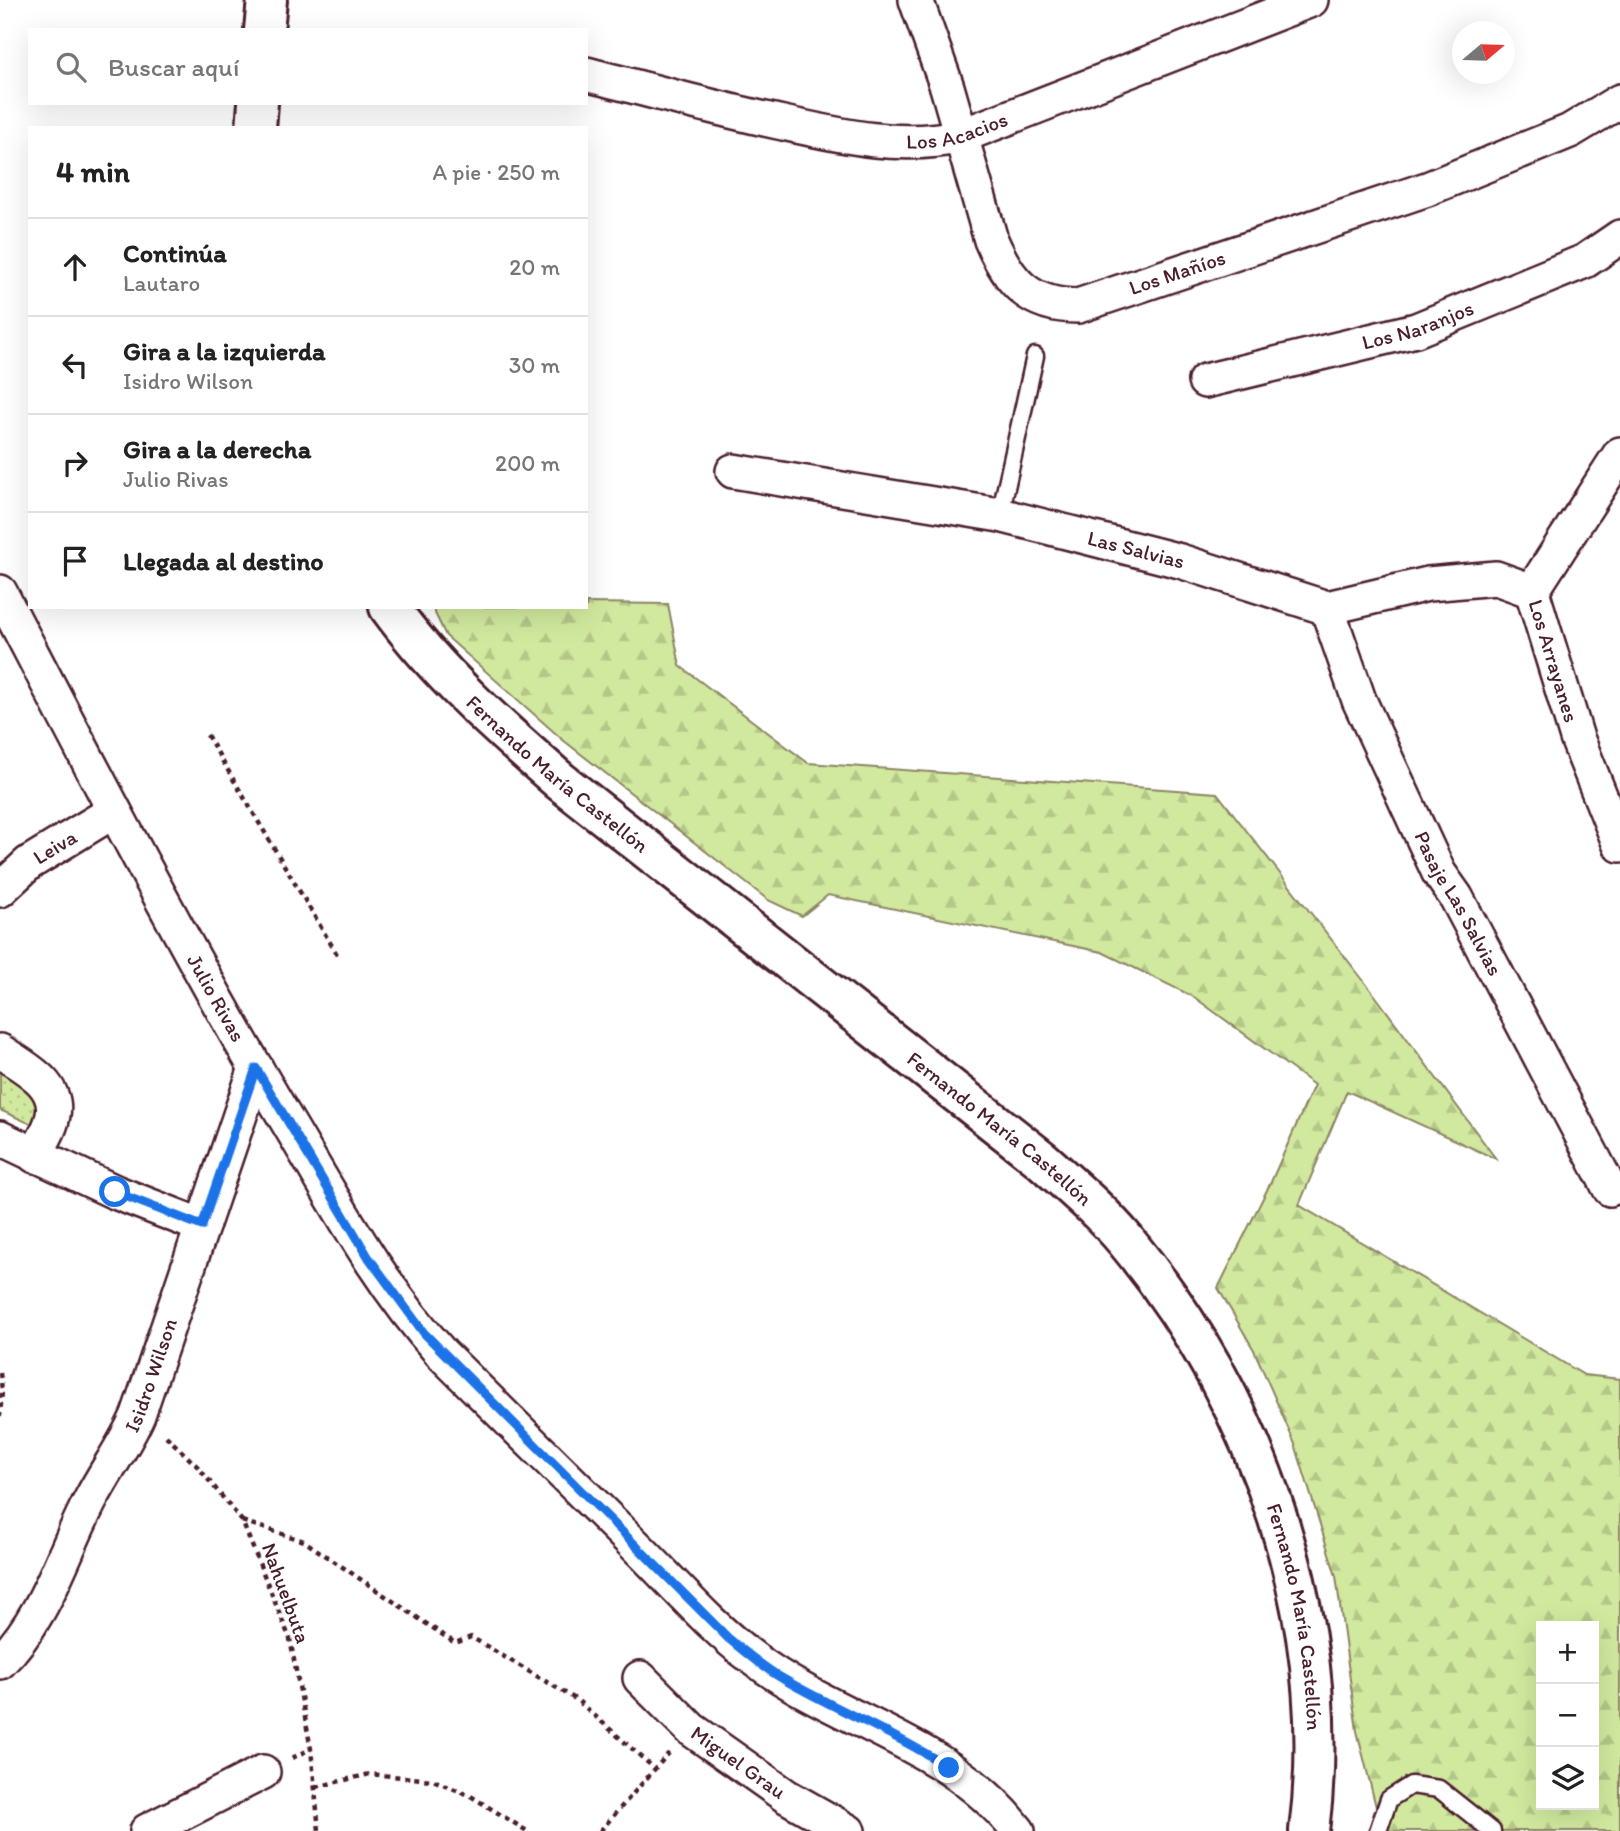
<!DOCTYPE html>
<html lang="es">
<meta charset="utf-8">
<style>
body{margin:0;font-family:Itim,sans-serif;background:#f2f2f2;color:#222}
.controls{position:absolute;right:21px;bottom:21px;display:grid;overflow:hidden;border-radius:0px;box-shadow:0 7px 28px #0002}
.controls button{width:63px;height:63px;display:grid;place-items:center;padding:0;border:0;border-bottom:2px solid #e0e0e0;background:#fff;color:#222;font:35px sans-serif}
.compass{position:absolute;left:1452px;top:21px;width:63px;height:63px;border-radius:50%;background:#fff;box-shadow:0 7px 28px #0002;rotate:71deg}
.stop{position:absolute;width:21px;height:21px;margin:-16px;border:5px solid #1a73e8;border-radius:50%;background:#fff}
.stop.end{background:#1a73e8;border-color:#fff;box-shadow:0 2px 7px #0008}
.list{margin:0;padding:0;list-style:none}
h2{display:flex;justify-content:space-between;align-items:center;height:91px;margin:0;padding:0 28px;font-size:30px}
h2 small{font-size:23px;font-weight:400;color:#767676}
.list li{display:grid;grid-template-columns:46px 1fr auto;gap:21px;align-items:center;box-sizing:border-box;height:98px;padding:0 28px;border-top:2px solid #e0e0e0}
.list b{display:block;font-size:26px;white-space:nowrap}
.list p{margin:0;font-size:23px;white-space:nowrap;color:#767676}
.list em{font-size:23px;font-style:normal;color:#767676}
.icon{flex:none;width:38px;height:38px;fill:none;stroke:currentColor;stroke-width:2;stroke-linecap:round;stroke-linejoin:round}
.map{position:relative;flex:none;width:1620px;height:1831px;overflow:hidden}
.search{position:absolute;background:#fff;box-shadow:0 7px 28px #0002;left:28px;top:28px;width:560px;height:77px;display:flex;align-items:center;gap:18px;box-sizing:border-box;padding:0 24px;border-radius:0px;color:#767676;font-size:26px}
.panel{position:absolute;background:#fff;box-shadow:0 7px 28px #0002;left:28px;top:126px;width:560px;height:483px;border-radius:0px}
.map>svg:first-child{display:block}
.grass{fill:url(#grass-dots);stroke:#8d8464;stroke-width:2}
.forest{fill:url(#forest-firs);stroke:#8d8464;stroke-width:2;fill-rule:evenodd}
.lines{fill:none;stroke-linecap:round;stroke-linejoin:round}
.lane-casing{stroke:#4a1f2b;stroke-width:21}
.street-casing{stroke:#4a1f2b;stroke-width:38}
.primary-casing{stroke:#4a1f2b;stroke-width:44}
.path{stroke:#4a1f2b;stroke-width:4.5;stroke-dasharray:5 5;stroke-linecap:butt}
.lane{stroke:#fff;stroke-width:16}
.street{stroke:#fff;stroke-width:33}
.primary{stroke:#fff;stroke-width:38}
.route{stroke:#1a73e8;stroke-width:9}
.labels{text-anchor:middle;stroke-width:5;stroke-linejoin:round;paint-order:stroke}
.street-label{font-size:21px;fill:#4a1f2b;stroke:#fff}
</style>
<div class="map">
<svg width="1620" height="1831" viewBox="0 0 1620 1831">
<defs>
<pattern id="grass-dots" width="8" height="8" patternUnits="userSpaceOnUse" patternTransform="scale(1.75)"><rect width="8" height="8" fill="#d0e99e"/><path d="M2 2h.1M6 6h.1" fill="none" stroke="#b4c788" stroke-width="1.8" stroke-linecap="round"/></pattern>
<pattern id="forest-firs" width="22" height="20" patternUnits="userSpaceOnUse" patternTransform="scale(1.75)"><rect width="22" height="20" fill="#d0e99e"/><path d="M5 1l3.5 6h-7zM16 11l3.5 6h-7z" fill="#b4c788"/></pattern>
</defs>
<rect width="100%" height="100%" fill="#fff"/>
<filter id="ink" filterUnits="userSpaceOnUse"><feTurbulence type="fractalNoise" baseFrequency=".0143" numOctaves="2"/><feDisplacementMap in="SourceGraphic" scale="14" xChannelSelector="R" yChannelSelector="G"/><feConvolveMatrix kernelMatrix="1 2 1 2 8 2 1 2 1" color-interpolation-filters="sRGB"/></filter>
<g filter="url(#ink)">
<path class="grass" d="M0 1066 46 1097 31 1124 0 1110Z"/>
<path class="forest" d="M586 603 668 604 680 666 808 763 1217 793 1374 994 1496 1159 1347 1091 1299 1205 1584 1375 1620 1379V1831H1382L1357 1731 1336 1576 1295 1444 1254 1350 1218 1288 1271 1182 1314 1085 1194 997 1102 952 828 895 802 916 768 900 563 740 446 636 432 607H586ZM1541 1626H1594V1805H1541Z"/>
<g class="lines">
<defs>
<path id="lane" d="M1000 515 1035 356
M1378 1831 1389 1799 1411 1785 1439 1789 1492 1831"/>
<g id="street">
<path id="s1" d="M916 0 947 87 991 240C1009 282 1029 306 1078 306L1427 189 1570 131 1620 101"/>
<path id="s2" d="M586 74C652 91 717 109 783 123 841 136 902 150 961 136L1311 0"/>
<path id="s3" d="M1205 381 1416 330 1585 261 1620 237"/>
<path id="s4" d="M1620 454 1532 591 1577 738 1620 845"/>
<path id="s5" d="M733 471 1000 515 1180 561 1327 608 1428 584 1496 578 1532 591"/>
<path id="s6" d="M0 592C94 772 186 952 290 1126 337 1205 380 1285 442 1354 509 1420 575 1486 642 1552 678 1588 712 1628 753 1658 837 1722 951 1743 1018 1831"/>
<path id="s7" d="M1327 608 1359 700 1439 873 1456 897 1610 1189"/>
<path id="s8" d="M0 890 29 863 114 811"/>
<path d="M0 1051C22 1066 59 1083 53 1115 51 1129 41 1143 35 1156"/>
<path d="M0 1138 115 1192 202 1226"/>
<path id="s9" d="M0 1662C46 1617 62 1554 91 1499 106 1470 125 1445 138 1415L256 1068"/>
<path id="s10" d="M640 1678 691 1729 786 1796 848 1831"/>
<path d="M147 1831 263 1772"/>
</g>
<g id="primary">
<path d="M264 30 267 0"/>
<path d="M256 128 258 103"/>
<path id="s11" d="M389 607C438 674 498 727 560 781L1042 1160C1071 1186 1101 1211 1126 1241 1259 1402 1336 1621 1309 1831"/>
</g>
</defs>
<use href="#lane" class="lane-casing"/>
<use href="#street" class="street-casing"/>
<use href="#primary" class="primary-casing"/>
<path class="path" d="M207 735 338 956
M0 1373 2 1391 0 1416
M166 1436 198 1467 242 1521 290 1639 311 1749 319 1831
M242 1521 304 1541 455 1643 471 1637 577 1700 655 1769
M292 1758 311 1749
M316 1787 370 1774 433 1780 469 1795 527 1831
M600 1831 669 1753"/>
<use href="#lane" class="lane"/>
<use href="#street" class="street"/>
<use href="#primary" class="primary"/>
</g>
</g>
<g class="lines" filter="url(#ink)">
<path class="route" d="M115 1192 202 1226 256 1068 369 1258 424 1333 728 1638C746 1653 765 1669 785 1680 839 1711 897 1734 949 1768"/>
</g>
<g class="labels">
<g class="street-label">
<text dy="7" stroke="none"><textPath href="#s2" startOffset="380">Los Acacios</textPath></text>
<text dy="7" stroke="none"><textPath href="#s1" startOffset="474">Los Mañíos</textPath></text>
<text dy="7" stroke="none"><textPath href="#s3" startOffset="220">Los Naranjos</textPath></text>
<text dy="7" stroke="none"><textPath href="#s5" startOffset="411">Las Salvias</textPath></text>
<text dy="7" stroke="none"><textPath href="#s4" startOffset="236">Los Arrayanes</textPath></text>
<text dy="7" stroke="none"><textPath href="#s11" startOffset="238">Fernando María Castellón</textPath></text>
<text dy="7" stroke="none"><textPath href="#s8" startOffset="70">Leiva</textPath></text>
<text dy="7" stroke="none"><textPath href="#s7" startOffset="324">Pasaje Las Salvias</textPath></text>
<text dy="7" stroke="none"><textPath href="#s6" startOffset="460">Julio Rivas</textPath></text>
<text dy="7" stroke="none"><textPath href="#s11" startOffset="805">Fernando María Castellón</textPath></text>
<text dy="7" stroke="none"><textPath href="#s9" startOffset="326">Isidro Wilson</textPath></text>
<text transform="translate(286 1593) rotate(70)" y="7">Nahuelbuta</text>
<text dy="7" stroke="none"><textPath href="#s11" startOffset="1393">Fernando María Castellón</textPath></text>
<text dy="7" stroke="none"><textPath href="#s10" startOffset="130">Miguel Grau</textPath></text>
</g>
</g>
</svg>
<div class="controls">
<button>+</button>
<button>−</button>
<button><svg class="icon" aria-label="layers" viewBox="0 0 24 24"><path d="M12 4l9 5-9 5-9-5zM3 14l9 5 9-5"/></svg></button>
</div>
<svg class="compass" viewBox="-18 -18 36 36"><path d="M0-13l5 13h-10z" fill="#e53935"/><path d="M0 13l5-13h-10z" fill="#767676"/></svg>
<div class="stop" style="left:115px;top:1192px"></div>
<div class="stop end" style="left:949px;top:1768px"></div>
<div class="search"><svg class="icon" aria-label="search" viewBox="0 0 24 24"><circle cx="10" cy="10" r="6"/><path d="M15 15l6 6"/></svg>Buscar aquí</div>
<section class="panel">
<h2>4 min<small>A pie · 250 m</small></h2>
<ul class="list">
<li><svg class="icon" aria-label="ahead" viewBox="0 0 24 24"><path d="M12 20V5M6 11l6-6 6 6"/></svg><div><b>Continúa</b><p>Lautaro</p></div><em>20 m</em></li>
<li><svg class="icon" aria-label="left" viewBox="0 0 24 24"><path d="M17 20v-9H6M10 6l-5 5 5 5"/></svg><div><b>Gira a la izquierda</b><p>Isidro Wilson</p></div><em>30 m</em></li>
<li><svg class="icon" aria-label="right" viewBox="0 0 24 24"><path d="M7 20v-9h11M14 6l5 5-5 5"/></svg><div><b>Gira a la derecha</b><p>Julio Rivas</p></div><em>200 m</em></li>
<li><svg class="icon" aria-label="arrive" viewBox="0 0 24 24"><path d="M6 21V4h12l-3 4 3 4H6"/></svg><div><b>Llegada al destino</b></div></li>
</ul>
</section>
</div>
